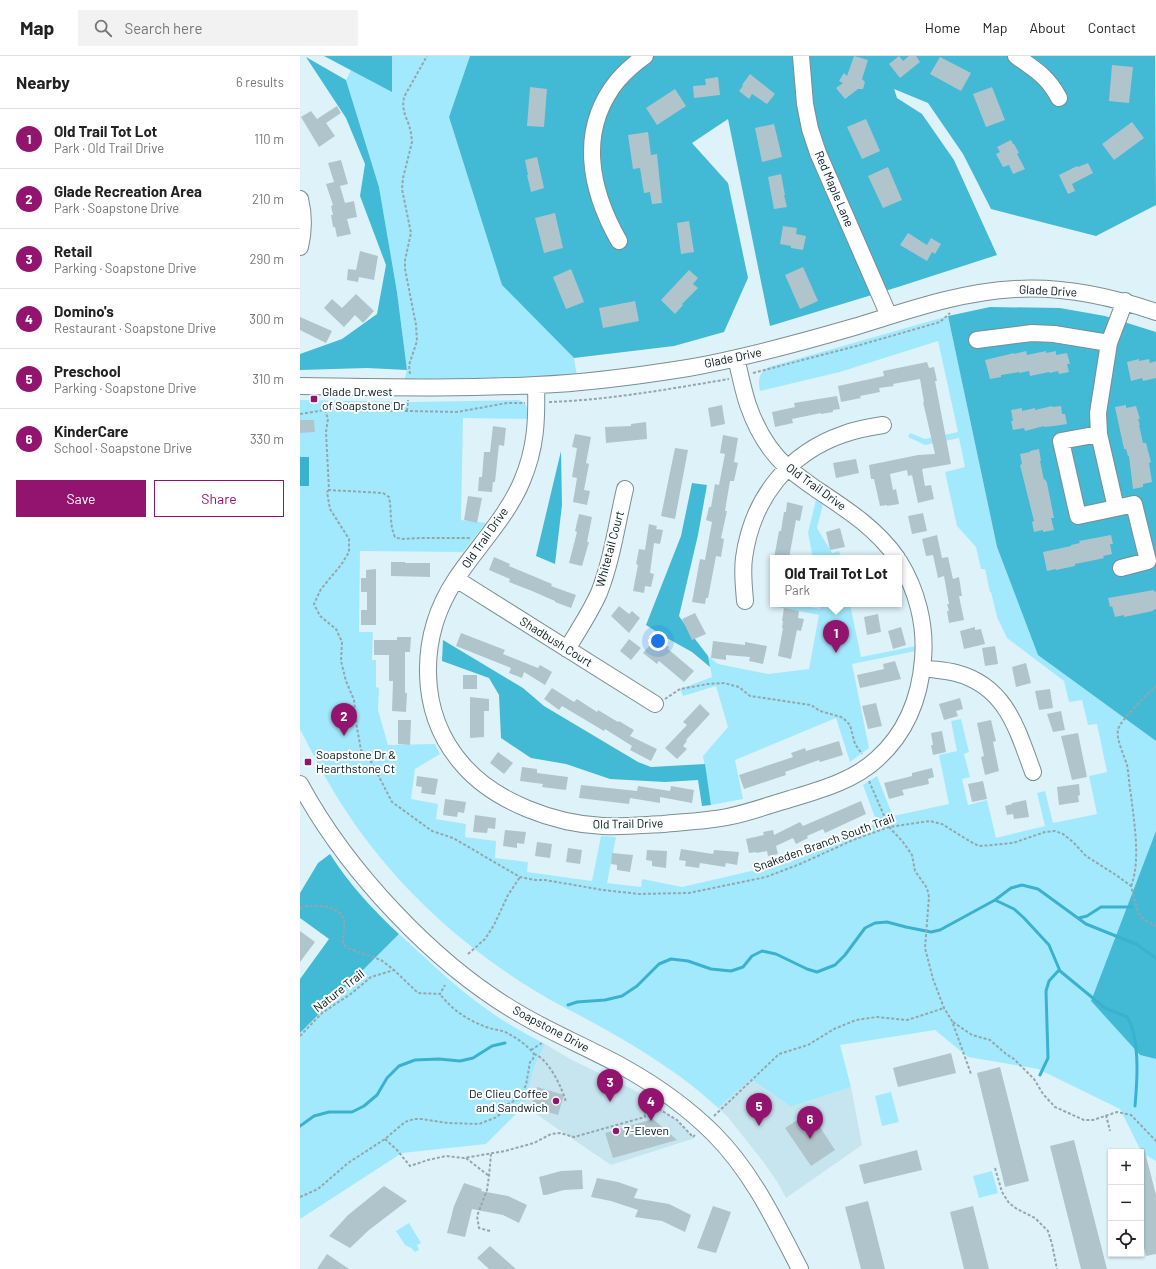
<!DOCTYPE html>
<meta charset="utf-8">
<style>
body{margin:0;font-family:Barlow,sans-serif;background:#f2f2f2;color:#222}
.controls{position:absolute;right:12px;bottom:12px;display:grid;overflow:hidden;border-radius:0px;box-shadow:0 1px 3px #0004}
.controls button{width:36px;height:36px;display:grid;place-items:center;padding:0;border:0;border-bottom:1px solid #e0e0e0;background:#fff;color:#222;font:20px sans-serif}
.you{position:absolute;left:358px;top:585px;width:14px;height:14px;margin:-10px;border:3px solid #fff;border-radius:50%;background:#1a73e8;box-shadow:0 0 0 6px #1a73e833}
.badge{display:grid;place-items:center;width:26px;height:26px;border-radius:50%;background:#93146f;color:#fff;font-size:13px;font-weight:700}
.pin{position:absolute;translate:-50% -33px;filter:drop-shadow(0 1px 2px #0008)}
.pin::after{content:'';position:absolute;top:21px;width:14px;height:12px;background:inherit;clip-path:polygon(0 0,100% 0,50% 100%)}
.popup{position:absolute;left:470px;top:499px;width:132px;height:52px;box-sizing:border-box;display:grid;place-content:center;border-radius:0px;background:#fff;filter:drop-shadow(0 1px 3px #0005);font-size:13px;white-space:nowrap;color:#767676}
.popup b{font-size:15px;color:#222}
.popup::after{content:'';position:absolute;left:50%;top:100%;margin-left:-8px;border:8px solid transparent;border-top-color:#fff}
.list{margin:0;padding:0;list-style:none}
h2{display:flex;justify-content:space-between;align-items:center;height:52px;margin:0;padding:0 16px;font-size:17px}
h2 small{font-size:13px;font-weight:400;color:#767676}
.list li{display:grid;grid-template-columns:26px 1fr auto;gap:12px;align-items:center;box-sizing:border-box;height:60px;padding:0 16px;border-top:1px solid #e0e0e0}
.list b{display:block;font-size:15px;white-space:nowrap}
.list p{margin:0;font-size:13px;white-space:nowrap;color:#767676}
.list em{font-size:13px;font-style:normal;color:#767676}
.actions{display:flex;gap:8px;padding:12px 16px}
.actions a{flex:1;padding:9px 0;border:1px solid #93146f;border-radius:0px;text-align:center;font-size:14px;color:#93146f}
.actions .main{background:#93146f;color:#fff}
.icon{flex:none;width:22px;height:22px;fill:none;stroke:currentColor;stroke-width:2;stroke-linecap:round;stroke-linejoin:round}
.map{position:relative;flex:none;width:856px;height:1213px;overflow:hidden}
header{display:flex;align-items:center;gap:24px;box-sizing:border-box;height:56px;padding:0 20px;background:#fff;border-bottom:1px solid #e0e0e0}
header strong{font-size:19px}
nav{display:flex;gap:22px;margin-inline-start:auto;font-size:14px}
.search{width:280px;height:36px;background:#f2f2f2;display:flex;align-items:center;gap:10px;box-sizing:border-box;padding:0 14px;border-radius:0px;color:#767676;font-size:15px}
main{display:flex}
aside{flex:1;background:#fff}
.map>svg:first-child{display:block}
.built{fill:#c7e5ee}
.green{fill:#a3e9fd}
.forest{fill:#42b9d5}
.water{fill:#3ab2cf}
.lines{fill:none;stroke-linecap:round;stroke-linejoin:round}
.stream{stroke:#3ab2cf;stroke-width:3}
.building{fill:#b0c5cb}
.minor-casing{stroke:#7a8e93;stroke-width:18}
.path{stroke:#95a6ab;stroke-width:2;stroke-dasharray:3 2;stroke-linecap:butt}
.minor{stroke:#fff;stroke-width:16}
.poi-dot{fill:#93146f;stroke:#f8fdfe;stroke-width:1.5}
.labels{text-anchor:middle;stroke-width:4;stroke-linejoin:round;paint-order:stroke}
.street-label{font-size:12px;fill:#0c1416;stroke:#f8fdfe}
.poi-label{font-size:12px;fill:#0c1416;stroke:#f8fdfe;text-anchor:start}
</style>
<header>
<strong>Map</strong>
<div class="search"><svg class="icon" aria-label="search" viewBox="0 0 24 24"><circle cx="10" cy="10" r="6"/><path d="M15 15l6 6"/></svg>Search here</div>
<nav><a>Home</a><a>Map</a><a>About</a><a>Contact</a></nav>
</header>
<main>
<aside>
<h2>Nearby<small>6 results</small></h2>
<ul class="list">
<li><span class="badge">1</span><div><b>Old Trail Tot Lot</b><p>Park · Old Trail Drive</p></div><em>110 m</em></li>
<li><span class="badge">2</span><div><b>Glade Recreation Area</b><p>Park · Soapstone Drive</p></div><em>210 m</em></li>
<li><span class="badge">3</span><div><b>Retail</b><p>Parking · Soapstone Drive</p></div><em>290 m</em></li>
<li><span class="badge">4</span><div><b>Domino's</b><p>Restaurant · Soapstone Drive</p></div><em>300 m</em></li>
<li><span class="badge">5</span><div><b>Preschool</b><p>Parking · Soapstone Drive</p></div><em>310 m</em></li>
<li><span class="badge">6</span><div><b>KinderCare</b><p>School · Soapstone Drive</p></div><em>330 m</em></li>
</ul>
<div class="actions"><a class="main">Save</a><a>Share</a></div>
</aside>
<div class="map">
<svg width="856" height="1213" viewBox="0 0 856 1213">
<rect width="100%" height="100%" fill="#ddf3f9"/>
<path class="built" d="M245 988 272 1004 334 1034 377 1064 395 1082 311 1109 224 1050 234 1012Z
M451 1023 491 1051 551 1031 562 1089 486 1142 478 1127 465 1108 427 1060 418 1052Z"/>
<path class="green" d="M92 0H170L149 61 202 228 274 302 278 326 102 332 107 314 97 236 79 131 46 24 51 14 91 35Z
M648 260 697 491 738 598 856 685V775L791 945 840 999 856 1003V1105L842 1097 820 1053 738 1013 668 1001 635 974 540 989 551 1031 491 1051 451 1023 418 1052C384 1020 342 994 301 971 280 959 258 949 237 936 166 893 102 836 54 767 33 737 16 705 0 673V344L113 346 218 344C228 346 228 354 228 363L163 362 161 464 186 467 163 496 60 495 59 576H73L72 604H76V631L79 632 78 654 88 689 135 688 140 698 115 713 111 743 138 748 136 763 166 768 165 781 196 785 195 802 228 806 227 816 292 825 301 780 316 781 307 827 341 831 342 823 382 831 490 806 577 767 563 729 577 720 593 760 649 748 639 699 657 695 651 665 661 663 669 696 664 698 670 721 662 723 668 749 687 744 696 782 745 770 737 737 745 735 753 767 797 758 789 720 807 716 797 668 788 669 782 644 769 646 764 625 707 582 697 561 691 536H690L685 513H681L676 491 657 470 645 416 665 411 659 382 625 389 608 381 610 377 625 383 658 376 638 285 540 316 460 335C458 325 458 316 469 311Z
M516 444 523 448 517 472 532 497 539 495 541 502H513L508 477Z
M474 548H496L520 553 521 548H550L561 601 616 590V595L552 608 569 692 550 706 536 662 435 704 443 743 411 749 403 700 428 671 416 630 383 640 380 633 412 621 408 600 418 608 468 618 509 613 519 559 473 550Z
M99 878C127 903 154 930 185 952 204 966 224 977 245 988L234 1012 224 1050 186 1088 102 1097 0 1163V977Z
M591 1036 599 1066 582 1070 575 1040Z
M692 1115 698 1137 679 1142 673 1120Z
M109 1167 121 1187 117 1189 119 1194 115 1196 111 1192 105 1189 96 1175Z"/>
<path class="forest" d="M24 0H92V36Z
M170 0H855L856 149 796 180 691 153 663 98 628 47 594 33 597 42 622 58 654 104 697 199 598 231 470 270 428 63 392 87 428 127 448 222 424 276 374 290 274 302 202 229 149 61Z
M6 1 46 24 79 131 97 236 107 314 67 312 0 314V298L42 283 77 258 86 209 60 140 65 108 46 62Z
M690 251 760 252 805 260 856 276V685L738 599 697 491 648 260Z
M261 395 262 449 255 508 236 500Z
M392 427 407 429 398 479 379 560 395 583 408 600 410 611 392 596 365 581 346 569 381 480Z
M143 584 223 632 244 650 338 706 351 711 405 708 411 749 402 750 398 724 365 726 310 723 266 708 231 702 201 682 199 639 189 622 142 605Z
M856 775V1003L840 999 791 945Z
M30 798C49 828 73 854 99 878L0 977V923L29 883 0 862V837L18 807Z"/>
<path class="water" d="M0 401H9V430H0Z"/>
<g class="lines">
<path class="stream" d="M695 844 714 853 724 862 749 889 760 915 805 952 827 961C829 965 832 970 833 975 839 998 837 1027 835 1050
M779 862 787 860 801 851H832
M268 949 277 946 305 944 322 940 337 930 359 908 371 903 388 905 411 913 431 915 443 911 452 900 462 895 476 898 507 913 517 916 535 909 545 899 565 872 575 867 587 866 606 871 631 876 640 874 695 844 711 832 722 829 738 833 786 868 836 888 856 902
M740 1019 748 1002 746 935 749 925 759 914
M0 1070 14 1060 29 1056H52L64 1050 77 1039 87 1022 99 1010 115 1004 139 1003 160 1005 173 1002 192 990 205 987"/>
</g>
<path class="building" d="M554 0 568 4 562 23 565 26 563 33H558L545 43 536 32 543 27 539 25 544 17 547 20Z
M599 0 603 5 609 0H616L620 6 600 22 589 8Z
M640 1 671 17 661 35 630 18Z
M812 9 833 11 829 47 809 45Z
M450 18 475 38 467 48 452 38 449 43 439 35 443 30 442 29Z
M418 21 420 39 394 42 393 30 406 29 405 23Z
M230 31 247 33 244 71 227 70Z
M692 31 705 64 686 71 673 38Z
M375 33 386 50 357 69 346 52Z
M37 50 41 57 26 67 35 80 19 91 1 61 11 55 17 63Z
M566 63 580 95 562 103 547 71Z
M832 66 844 82 814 104 802 88Z
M474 68 482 101 462 106 455 72Z
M348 76 351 99 357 98 362 147 352 148 350 136 344 137 340 112 333 113 328 79Z
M711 84 713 88H714L719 97 717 98 725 113 713 118 709 109 703 111 696 98 700 96 697 91Z
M237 101 244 132 231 136 227 119H228L225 104Z
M41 104 48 128 40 130 45 147 54 145 57 161 47 163 51 178 37 181 35 171H33L31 159H33L31 150 33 149 26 128 34 126 28 107Z
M788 107 793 117 772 128 775 135 768 138 759 119 777 110 778 111Z
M588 111 602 144 583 152 568 120Z
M481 118 485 139H484L487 151 474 153 468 121Z
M255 157 263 192 244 197 235 162Z
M389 165 394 196 381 198 377 167Z
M483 170 497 172 496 178 506 180 503 194 491 192V190L480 188Z
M608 177 627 189 631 182 641 188 635 198 632 196 627 205 600 189Z
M60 195 78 200 74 224 59 221 58 226 47 224 48 213 56 214Z
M503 211 518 245 500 253 485 219Z
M271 213 284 246 266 253 253 221Z
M389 214 398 222 393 228 398 232 382 248 383 249 375 258 361 244Z
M56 238 74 255 63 267 55 259 44 271 24 252 32 243 42 252Z
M335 245 339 265 303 272 299 252Z
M0 261 32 275 26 287 0 274Z
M726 295 727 299 746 295V297L756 295V299L767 297 770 308H767L769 316 759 318 758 315 750 317 749 316 730 320 729 315 719 317V316L701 319V321L690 323 685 304 714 297V298Z
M839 303V305L849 303 850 307 856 305V322L843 325 842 322 831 325 827 306Z
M627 306 629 312 634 311 637 325H635L651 408 622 413 625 430 631 429 634 443 618 447 612 419 608 420 607 414 590 418 593 434 596 433 599 448 587 450V449L580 450 574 423H571L569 409 618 399 635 398 623 346H624L620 323 593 328 594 330 579 332 580 336 560 340 561 342 541 346 538 330 584 320 583 315Z
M537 340 540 353 533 354V356L521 358V357L492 363 493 367 475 371 472 356 495 351 494 347Z
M422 349 425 368 411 371 408 352Z
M826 349V352L836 350 840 363H838L840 369H839L843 387H846L851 406 849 407 852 426 843 428V431L833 433 829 400H828L826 393H824L815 351Z
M752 350V351L761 350 762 358H765L767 368 754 370 744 371V370L725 375 724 372 713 374 711 365H713L711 354 722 352V355L735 352V354Z
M0 364H14L15 376 0 377Z
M346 366 347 383 306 387 305 371 331 370V368Z
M193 370 206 372 204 390 199 389 195 426H193L192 436 178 435 179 421H182L184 396H190Z
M275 378 291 381 286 407 289 408 284 434 290 435 287 449 273 446 277 422 272 421 277 392 272 391Z
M423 379 438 382 434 406 438 407 434 425H430L425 455H427L421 482 424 483 421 501 416 500 408 542H406L405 548 392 546 400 503 405 504 412 466 406 464 409 451H411L415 428 419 429 425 398 420 397Z
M375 392 388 394 375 463 361 460Z
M739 393 741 405H740L744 424 745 423 747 427 754 462H751L754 474 743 476V474L734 476 732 466 734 465 720 409 722 408 720 398 730 396V395Z
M556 403 559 417 536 422 533 407Z
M168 440 182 442 177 467 164 464Z
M487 446 503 450 500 465 496 464 489 502H474L479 475H481L484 456H486Z
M623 457 627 475 612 478 608 460Z
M279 458 292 461 287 486H289L282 510 269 507 277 476 275 475Z
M349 468 357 470 356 473 363 474 360 488 354 487 350 517 354 518 351 531 345 530 344 537 333 535 338 509 336 508 339 493 345 494Z
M540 472 545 491 530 494 526 476Z
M637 479 642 502 648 501 653 523 659 521 662 540H659L664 564 649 567 647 555H649L647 548H649L644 520 638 522 633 499 626 500 622 483Z
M811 479 813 488H810L812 498 803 500 804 502 800 503 775 508V510L756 514V513L747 515 743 496 771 490V489L780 487 779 485Z
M194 501 210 508 209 510 252 528 251 530 276 539 271 552 255 546V545L232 535 209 526 210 523 189 514Z
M91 506H105V507H130V521L91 520Z
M76 513V569H61V554H67V536H61V522H66V514Z
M854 534V536L856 535V553L853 554V555L824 561V559L815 561 812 550 810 551 808 542Z
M319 550 329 558 332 555 340 562 329 577 311 560Z
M484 552 499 555 498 562 504 563 501 575 497 574 491 603 478 600 483 572H482L483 565H482Z
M395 557 406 578 392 584 382 563Z
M578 558 581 576 567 579 564 561Z
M601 571 606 589 593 593 588 575Z
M675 571V574L681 573 685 588 664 593 660 575Z
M161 577 205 594 203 598 238 612 240 609 252 616 245 629 224 616 222 622 209 617 211 612 156 590Z
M97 581H111L110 596H105V637H107L106 656 92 655 93 625H89V599H74V584H97Z
M329 583 341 592 331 604 320 595Z
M413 585 445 589V586L467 590 463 608 449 605 450 601 426 599V604L411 602Z
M362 586 369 591 368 593 394 615 384 626 359 605 357 608 343 597 349 590 352 592 355 588 358 590Z
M695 590 698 608 685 610 682 592Z
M595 605 601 623 560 632 557 619 584 613 583 608Z
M726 607 731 627 716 631 712 611Z
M163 619H177V633H163Z
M252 632 274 646 277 643 297 656 298 654 318 666 319 665 334 674 330 680 357 693 351 705 330 694 332 690 305 673 304 675 262 650 259 654 244 643Z
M750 633 753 652 739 654 735 635Z
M170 641 189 643V655H184V681L170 682Z
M660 642 663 653 656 655 658 660 644 664 639 648Z
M576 647 582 670 568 673 562 650Z
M400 648 410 658 386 684 387 685 383 690 387 693 377 703 365 692 387 669 383 666Z
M761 655 765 674 753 676 747 658Z
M98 664H111L110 689 98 688Z
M691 664 696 685 693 686 699 715 685 719 681 701 684 700 677 667Z
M642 675 646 696 633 699 631 689H633L631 677Z
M778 677 787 721 772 724 761 680Z
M539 685 543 699 520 706 519 704 485 716 486 719 444 733 439 719 493 701 491 697 505 692 506 695Z
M198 696 213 707 204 718 190 707Z
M222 711 237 713V717L268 721 266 734 242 731 243 728 220 725Z
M632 712 634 721 628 723 629 728 602 734 604 739 589 743 584 727 612 720V717Z
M117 720 138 723 135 739 121 737 122 731 116 730Z
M683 725 687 743 672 746 668 728Z
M779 728 780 739 778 740 779 746 759 749 757 731Z
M281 729 337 735 338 730 370 735 371 730 394 734 392 747 360 741V747L330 742 329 748 279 742Z
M145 743 166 746 164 757 158 756 157 761 143 759Z
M726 744 729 761 714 763 713 758 707 759 705 750 712 748V747Z
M561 745 566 758 525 777 523 773 507 780 508 782 496 788 493 782 476 790 478 798 468 800 467 795 456 797V796L449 797 446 783 464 779 463 776 473 774 474 779 500 766 503 770Z
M175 759 196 762 195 773 188 772 187 777 173 776Z
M205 774 226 776 224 788 217 787V792L203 790Z
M237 786 252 788 250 802 235 800Z
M268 792 282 794 280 808 266 806Z
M381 793 413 798 414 794 439 796 437 809 426 807 425 811 400 807 399 812 385 810 386 805 379 804Z
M347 794 367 795 366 812 352 810V805L346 804Z
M312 797 333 799 330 816 317 814V809L311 808Z
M0 875 15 886 0 906Z
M651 997 656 1017 598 1031 593 1012Z
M700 1011 729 1125 705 1131 677 1017Z
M237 1031 264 1039 258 1059 231 1051Z
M510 1056 535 1094 511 1110 485 1072Z
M353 1063 377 1084 313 1102 305 1077Z
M774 1084 807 1213H781L750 1090Z
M841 1092H844L856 1139V1198L846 1200 841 1179Z
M617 1094 622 1114 564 1128 559 1109Z
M282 1114 283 1133 264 1134 246 1139H243L239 1121 261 1115Z
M297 1122 318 1126 338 1133 334 1142 369 1148 391 1159 385 1176 362 1165 335 1161 338 1154 311 1145 291 1141Z
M164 1127 182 1133 181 1135 208 1140 227 1149 219 1167 203 1159 172 1153 165 1181 147 1177 154 1150Z
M84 1130 107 1145 69 1174 50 1192 29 1180 48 1159Z
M568 1145 585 1213H561L545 1151Z
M413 1150 431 1156 416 1197 397 1192Z
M673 1150 689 1213H664L650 1156Z
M190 1190 216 1213H189L177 1202Z
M27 1198 49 1213H17Z"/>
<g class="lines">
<defs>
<path id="minor" d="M501 0 505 48 510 73 518 97 589 260
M716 0C735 13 748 21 759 42
M0 143C4 159 4 174 0 191
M319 185C290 134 277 74 318 24 326 15 335 7 345 0
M677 284 732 277 754 278 809 287
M436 302C440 318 443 334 448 349 456 372 469 395 487 411 496 419 506 426 516 433 546 453 576 472 597 502
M236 329C237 364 236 392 222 425 207 461 177 491 156 523 118 580 117 657 163 709 195 746 255 768 303 770 323 771 343 769 363 768 384 766 406 765 427 761 448 757 469 749 490 743 520 734 553 725 577 703 607 676 620 642 623 603 626 569 617 534 599 505
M0 330C79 331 157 333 236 329 287 327 338 320 388 312 444 302 499 287 554 271 607 255 659 236 715 233 764 230 810 240 856 256
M799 378 816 452 778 460 761 385Z
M799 378 798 357 809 287 825 245
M816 452 834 448 848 505 821 512
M156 523 355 648
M445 545C444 531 442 516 444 502 452 443 488 397 544 378 557 373 570 371 583 369
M267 593C278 575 290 557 299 537 312 504 317 467 325 433
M623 612C634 614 645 614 656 617 706 630 717 673 733 716
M0 728C47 815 135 909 220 958 254 978 291 993 325 1012 357 1030 388 1052 414 1078 452 1116 475 1165 500 1213"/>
</defs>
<use href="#minor" class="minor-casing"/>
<path class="path" d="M453 317 560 289 640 266 650 257
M110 318 109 309 117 285 116 269 105 213V204L111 177 102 133 103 122 112 86 111 77 109 69 105 59 103 50 104 41 127 0
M249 346C309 344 369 333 429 323
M25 354 107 355 157 356 207 347H225
M107 355 108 344
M0 358 25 354 28 363 26 376 29 434 83 437 89 441C92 455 89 468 95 481L101 483 120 482H170
M29 434 27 436 30 453 49 483V496L41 509 21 533 14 548 20 560 36 573 42 586 41 605 46 625 54 644 57 672 61 694 72 707 92 746 132 775 153 782 220 821 235 824H245L303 834 339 838 389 837 466 821 500 808 553 784 589 771 630 765 642 768 671 786 679 790 693 789 713 787 745 776 755 775 763 778 773 786 786 800 816 819 831 830 838 856 844 864 856 870
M365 643 380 633 408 628 424 627 439 631 450 640 511 649 520 655 541 661 544 663 550 669 555 688 562 698
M569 725 589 771 603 786 612 799 615 815 627 832 629 841 625 892 633 923 644 952 652 965 671 1018
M831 830C841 805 834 766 831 739 829 729 829 719 827 709 824 699 816 683 818 674 819 665 848 638 856 630
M0 852C13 848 40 848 44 865 45 872 43 880 43 887L47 892 81 904 94 914 118 937 140 938 145 929
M168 898 185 883 194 869 208 839 220 821
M653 966 672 979 690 984 706 998 714 1003 734 1023 743 1038 755 1051 784 1064H793L817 1056 831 1059 856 1085
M0 980 22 957 52 937 71 921 94 914
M231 994 242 987
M234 998C249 1003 262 1032 266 1046
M806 1059 810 1075
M414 1060 479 998 508 989 534 973 556 964 577 961 607 964 623 959 644 952
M85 1083 97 1094 110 1110 128 1104 146 1100 164 1102 205 1095 234 1087 251 1078 260 1077 274 1081 345 1061 344 1057 359 1053 377 1064 393 1081 395 1079
M166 1102 189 1120
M695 1112 702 1136 709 1147 717 1153 735 1162 748 1175 752 1188 757 1213
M0 1141 18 1133 48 1107 85 1083 105 1066 114 1063H121L148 1067 179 1068 197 1061 204 1054 208 1048 218 1043 221 1040 226 1029 230 1006 233 1003 234 998C228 990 217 982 207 977 202 974 195 974 189 972 169 965 153 955 140 938
M190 1175 179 1172 177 1160 187 1134 189 1120 191 1098"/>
<use href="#minor" class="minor"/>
</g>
<g class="poi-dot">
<rect x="10" y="339" width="8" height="8" rx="2"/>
<rect x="4" y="702" width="8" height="8" rx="2"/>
<circle cx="256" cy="1045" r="4"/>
<circle cx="316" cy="1075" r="4"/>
</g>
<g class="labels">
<g class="street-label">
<text transform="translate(534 133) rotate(67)" y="4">Red Maple Lane</text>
<text transform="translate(748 235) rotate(3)" y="4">Glade Drive</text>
<text transform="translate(433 302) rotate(-12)" y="4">Glade Drive</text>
<text transform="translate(516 431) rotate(36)" y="4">Old Trail Drive</text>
<text transform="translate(185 482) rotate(-55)" y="4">Old Trail Drive</text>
<text transform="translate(310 493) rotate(-75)" y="4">Whitetail Court</text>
<text transform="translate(256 586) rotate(32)" y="4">Shadbush Court</text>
<text transform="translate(328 768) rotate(-1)" y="4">Old Trail Drive</text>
<text transform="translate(524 787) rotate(-20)" y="4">Snakeden Branch South Trail</text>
<text transform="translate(39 935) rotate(-38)" y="4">Nature Trail</text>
<text transform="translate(251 973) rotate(28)" y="4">Soapstone Drive</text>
</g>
<g class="poi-label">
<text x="22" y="340">Glade Dr west<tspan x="22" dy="14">of Soapstone Dr</tspan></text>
<text x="16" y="703">Soapstone Dr &amp;<tspan x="16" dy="14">Hearthstone Ct</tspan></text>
<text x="248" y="1042" text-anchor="end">De Clieu Coffee<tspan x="248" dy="14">and Sandwich</tspan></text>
<text x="324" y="1079">7-Eleven</text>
</g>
</g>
</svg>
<div class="controls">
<button>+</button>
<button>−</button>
<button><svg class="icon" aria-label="locate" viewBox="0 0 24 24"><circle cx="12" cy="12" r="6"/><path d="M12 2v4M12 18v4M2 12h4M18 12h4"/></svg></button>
</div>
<div class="you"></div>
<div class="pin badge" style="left:536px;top:597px">1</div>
<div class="popup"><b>Old Trail Tot Lot</b>Park</div>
<div class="pin badge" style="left:44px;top:680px">2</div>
<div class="pin badge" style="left:310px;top:1046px">3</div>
<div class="pin badge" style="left:351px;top:1065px">4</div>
<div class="pin badge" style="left:459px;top:1070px">5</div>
<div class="pin badge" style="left:510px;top:1083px">6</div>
</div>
</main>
